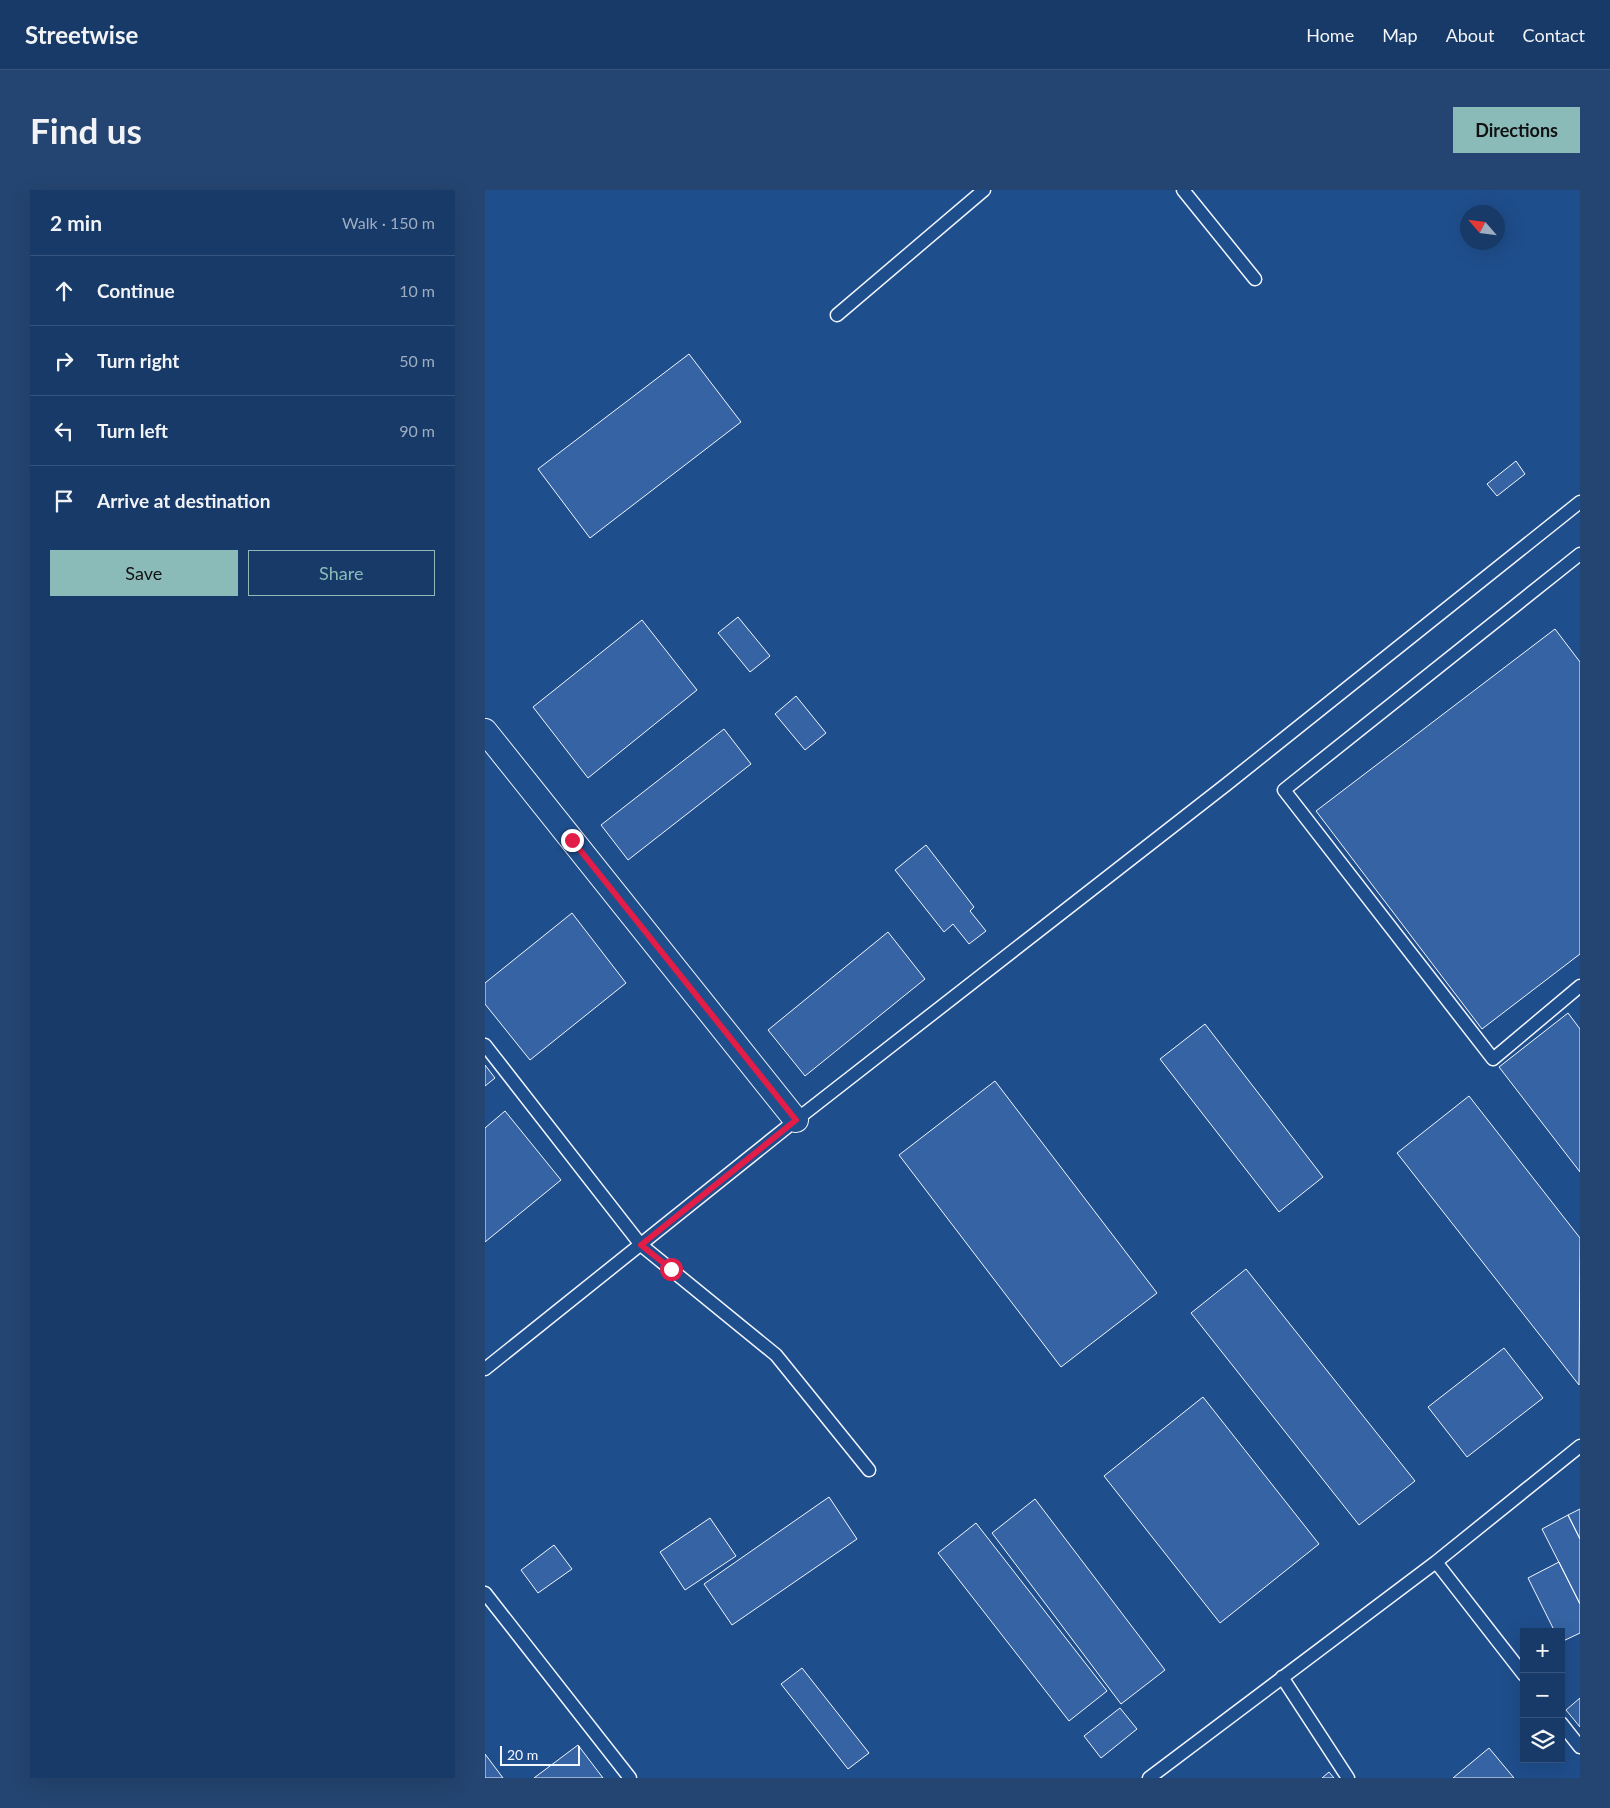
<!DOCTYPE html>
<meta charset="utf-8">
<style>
body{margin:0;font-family:Lato,sans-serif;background:#244571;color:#f1f3f6}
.controls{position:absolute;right:15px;bottom:15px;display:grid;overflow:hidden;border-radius:0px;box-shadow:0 5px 20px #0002}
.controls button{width:45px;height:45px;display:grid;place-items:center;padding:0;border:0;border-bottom:1px solid #36547d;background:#173a69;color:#f1f3f6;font:25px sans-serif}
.compass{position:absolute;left:975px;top:15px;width:45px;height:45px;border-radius:50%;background:#173a69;box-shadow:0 5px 20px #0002;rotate:298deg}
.scale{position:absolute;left:15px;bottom:12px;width:80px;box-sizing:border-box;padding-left:5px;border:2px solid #f2f6ff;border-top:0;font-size:14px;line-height:18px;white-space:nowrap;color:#f2f6ff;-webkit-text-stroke:4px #1f4e8c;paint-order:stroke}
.stop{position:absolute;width:15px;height:15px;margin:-11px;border:4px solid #e11d48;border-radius:50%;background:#fff}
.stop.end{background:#e11d48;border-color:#fff;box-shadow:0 1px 5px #0008}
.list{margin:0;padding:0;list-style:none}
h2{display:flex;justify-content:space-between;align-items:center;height:65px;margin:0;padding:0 20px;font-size:21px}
h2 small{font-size:16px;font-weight:400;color:#9eadc0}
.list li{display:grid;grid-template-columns:32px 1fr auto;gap:15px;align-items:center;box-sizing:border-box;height:70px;padding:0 20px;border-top:1px solid #36547d}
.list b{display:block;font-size:19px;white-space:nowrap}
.list em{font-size:16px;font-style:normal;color:#9eadc0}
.actions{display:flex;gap:10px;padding:15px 20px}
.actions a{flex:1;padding:11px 0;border:1px solid #8bbbb9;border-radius:0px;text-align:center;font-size:18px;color:#8bbbb9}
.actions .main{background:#8bbbb9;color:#111}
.icon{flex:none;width:28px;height:28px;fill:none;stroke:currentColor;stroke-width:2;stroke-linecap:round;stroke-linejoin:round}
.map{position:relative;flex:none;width:1095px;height:1588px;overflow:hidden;border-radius:0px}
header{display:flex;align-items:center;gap:30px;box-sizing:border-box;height:70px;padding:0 25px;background:#173a69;border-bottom:1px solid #36547d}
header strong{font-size:24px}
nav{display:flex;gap:28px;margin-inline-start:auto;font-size:18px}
.intro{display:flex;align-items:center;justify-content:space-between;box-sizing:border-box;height:120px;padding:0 30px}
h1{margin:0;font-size:35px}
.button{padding:12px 22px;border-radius:0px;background:#8bbbb9;color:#111;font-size:18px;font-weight:700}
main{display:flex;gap:30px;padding:0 30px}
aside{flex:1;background:#173a69;border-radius:0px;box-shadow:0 5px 20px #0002}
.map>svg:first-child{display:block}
.building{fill:#3563a3;stroke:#f2f6ff}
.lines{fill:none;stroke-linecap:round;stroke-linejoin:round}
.lane-casing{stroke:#f2f6ff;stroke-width:15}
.street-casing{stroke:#f2f6ff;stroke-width:26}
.lane{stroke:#1f4e8c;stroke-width:12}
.street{stroke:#1f4e8c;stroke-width:24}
.route{stroke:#e11d48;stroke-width:6}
</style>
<header>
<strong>Streetwise</strong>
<nav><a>Home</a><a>Map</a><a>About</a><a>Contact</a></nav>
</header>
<div class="intro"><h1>Find us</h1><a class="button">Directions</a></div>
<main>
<aside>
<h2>2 min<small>Walk · 150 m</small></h2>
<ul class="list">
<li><svg class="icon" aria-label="ahead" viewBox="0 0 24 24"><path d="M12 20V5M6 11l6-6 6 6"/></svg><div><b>Continue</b></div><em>10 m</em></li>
<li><svg class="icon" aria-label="right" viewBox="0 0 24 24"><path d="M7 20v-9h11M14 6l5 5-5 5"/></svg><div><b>Turn right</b></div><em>50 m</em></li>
<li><svg class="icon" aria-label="left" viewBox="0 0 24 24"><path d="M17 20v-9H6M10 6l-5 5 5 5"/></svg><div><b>Turn left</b></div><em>90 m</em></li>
<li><svg class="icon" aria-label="arrive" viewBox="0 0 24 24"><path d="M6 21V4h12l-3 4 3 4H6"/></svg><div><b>Arrive at destination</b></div></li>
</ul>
<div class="actions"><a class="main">Save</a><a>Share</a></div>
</aside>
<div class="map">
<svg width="1095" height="1588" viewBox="0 0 1095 1588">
<rect width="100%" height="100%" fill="#1f4e8c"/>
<path class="building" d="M204 164 256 232 105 348 53 279Z
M1031 271 1040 284 1012 306 1002 294Z
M253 427 285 466 265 482 233 443Z
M157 430 212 500 103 588 48 517Z
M1070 439 1095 472V764L997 839 831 621Z
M311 506 341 543 320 560 290 524Z
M239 539 266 574 143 670 116 635Z
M441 655 489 717 485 721 501 741 484 754 468 734 459 742 410 680Z
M87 723 141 793 45 870 0 814V793Z
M403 742 440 789 320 886 283 840Z
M1083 823 1095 839V982L1014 877Z
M720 834 838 987 794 1022 675 869Z
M0 875 10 888 0 896Z
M510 891 672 1103 576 1177 414 965Z
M984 906 1095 1048 1094 1195 912 963Z
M20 921 76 990 0 1052V938Z
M761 1079 930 1291 874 1335 706 1123Z
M1019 1158 1058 1208 982 1267 943 1217Z
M718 1207 834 1354 735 1433 619 1286Z
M344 1307 372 1349 247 1435 219 1394Z
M550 1309 680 1480 636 1514 507 1343Z
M1095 1319V1349L1083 1325Z
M1083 1325 1095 1349V1414L1057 1339Z
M225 1328 251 1366 200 1400 175 1362Z
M491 1333 622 1501 584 1531 453 1363Z
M69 1355 87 1379 53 1403 36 1380Z
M1074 1372 1095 1414V1443L1076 1452V1442H1070L1043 1388Z
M317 1478 384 1563 363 1579 296 1494Z
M1095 1508V1537L1081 1520Z
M635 1518 652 1539 616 1568 599 1546Z
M93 1555 118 1588H49Z
M1004 1558 1029 1588H968Z
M0 1564 18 1588H0Z
M844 1582 849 1588H837Z"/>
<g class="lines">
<defs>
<path id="lane" d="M698 0 770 89
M352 125 499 0
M1095 364 799 600 1008 869 1095 796
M0 855 156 1055 291 1165 384 1280
M0 1179 311 930 742 594 1095 312
M951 1372 1039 1485
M0 1403 145 1588
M797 1487 863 1588
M1076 1533 1095 1557
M664 1588 951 1372 1095 1256"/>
<path id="street" d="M0 541 311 930"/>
</defs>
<use href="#lane" class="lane-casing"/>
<use href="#street" class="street-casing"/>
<use href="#lane" class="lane"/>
<use href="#street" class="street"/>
</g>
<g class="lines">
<path class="route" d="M87 650 311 930 156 1055 186 1079"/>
</g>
</svg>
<div class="controls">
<button>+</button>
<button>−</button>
<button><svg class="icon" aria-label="layers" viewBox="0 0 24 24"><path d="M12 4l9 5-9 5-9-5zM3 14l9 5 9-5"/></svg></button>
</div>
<svg class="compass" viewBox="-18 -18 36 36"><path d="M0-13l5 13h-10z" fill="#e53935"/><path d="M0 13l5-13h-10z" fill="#9eadc0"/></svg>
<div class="scale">20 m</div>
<div class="stop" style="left:186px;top:1079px"></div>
<div class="stop end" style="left:87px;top:650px"></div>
</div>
</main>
